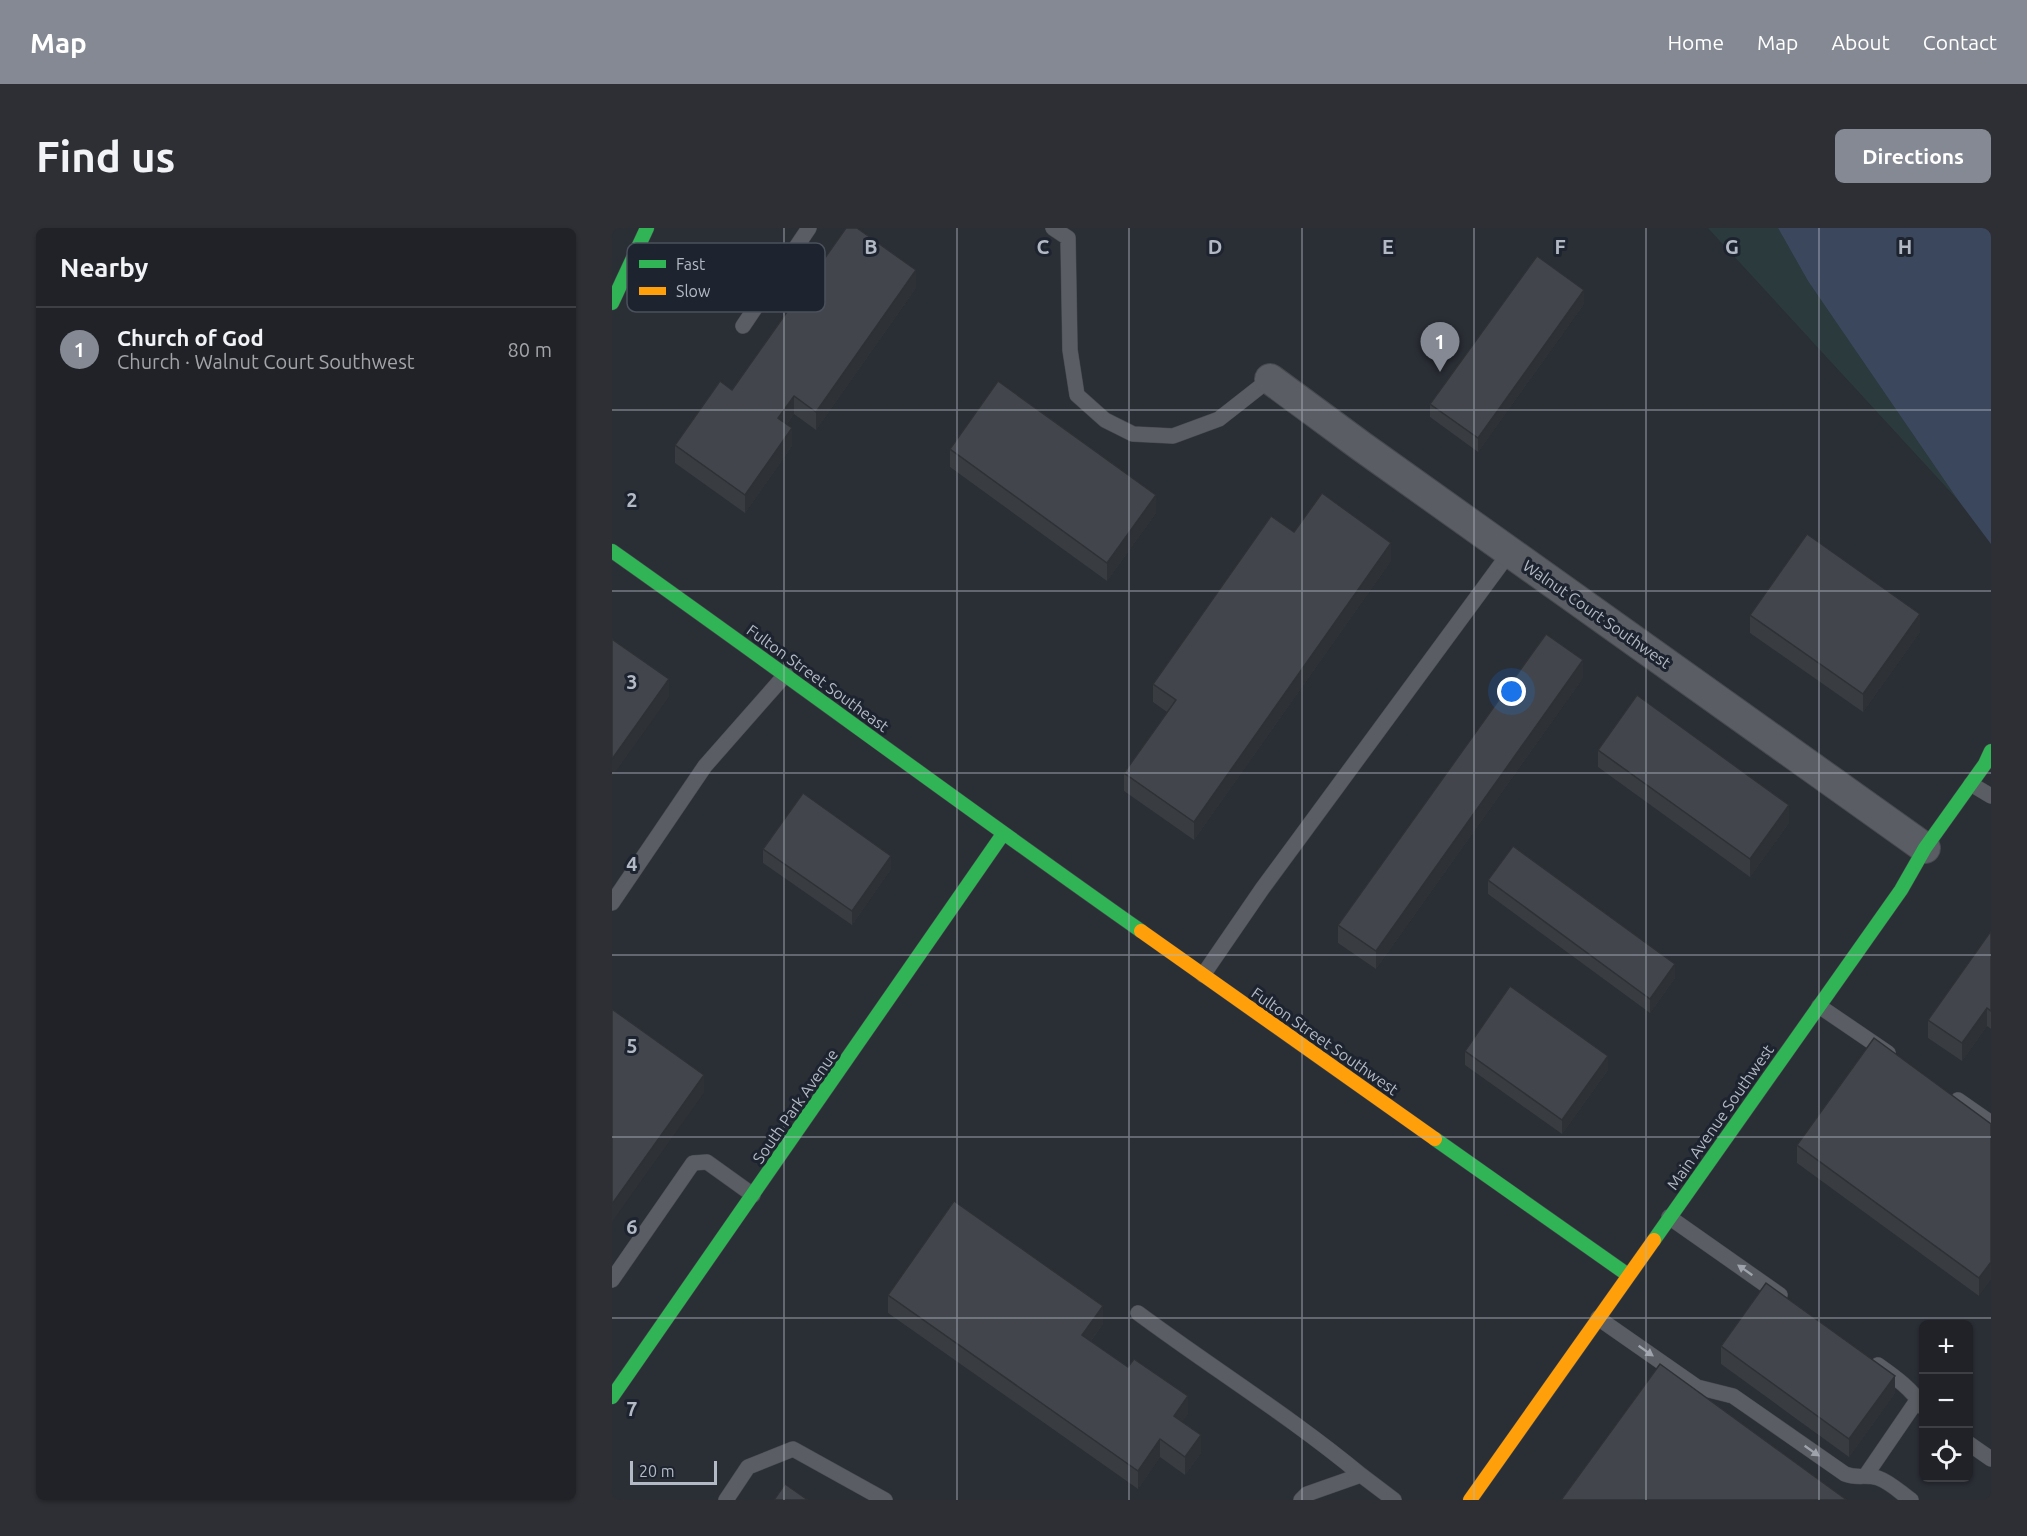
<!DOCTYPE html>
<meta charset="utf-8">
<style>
body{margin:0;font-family:Ubuntu,sans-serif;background:#2d2f34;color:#f1f3f6}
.controls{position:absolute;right:18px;bottom:18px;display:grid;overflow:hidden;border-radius:9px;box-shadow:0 2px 4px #0004}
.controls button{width:54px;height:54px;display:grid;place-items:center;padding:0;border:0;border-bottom:2px solid #3d3f45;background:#202228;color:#f1f3f6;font:30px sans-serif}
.scale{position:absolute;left:18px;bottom:15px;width:87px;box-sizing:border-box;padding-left:6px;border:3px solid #b4bac5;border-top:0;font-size:16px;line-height:21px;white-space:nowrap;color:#b4bac5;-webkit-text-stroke:4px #1e242f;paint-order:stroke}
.you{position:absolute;left:900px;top:464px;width:21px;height:21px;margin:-15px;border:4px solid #fff;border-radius:50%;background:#1a73e8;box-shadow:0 0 0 9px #1a73e833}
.badge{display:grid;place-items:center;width:39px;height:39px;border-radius:50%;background:#848993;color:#fff;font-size:20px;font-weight:700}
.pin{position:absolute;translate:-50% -50px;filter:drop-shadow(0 2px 3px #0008)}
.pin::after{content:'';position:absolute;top:32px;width:21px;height:18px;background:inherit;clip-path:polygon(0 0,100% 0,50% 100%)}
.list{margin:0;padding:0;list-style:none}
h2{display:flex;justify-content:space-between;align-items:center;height:78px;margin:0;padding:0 24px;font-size:26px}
h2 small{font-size:20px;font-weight:400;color:#a2a4a8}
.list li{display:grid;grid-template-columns:39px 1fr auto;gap:18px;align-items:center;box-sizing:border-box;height:84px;padding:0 24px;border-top:2px solid #3d3f45}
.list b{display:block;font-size:22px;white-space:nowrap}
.list p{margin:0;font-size:20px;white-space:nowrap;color:#a2a4a8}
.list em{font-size:20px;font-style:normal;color:#a2a4a8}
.icon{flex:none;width:33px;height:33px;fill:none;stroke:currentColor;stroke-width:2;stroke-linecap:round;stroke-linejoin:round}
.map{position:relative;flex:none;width:1379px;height:1272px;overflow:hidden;border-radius:9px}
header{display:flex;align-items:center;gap:36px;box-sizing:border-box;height:84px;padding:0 30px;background:#848993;color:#fff}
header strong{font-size:28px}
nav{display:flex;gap:33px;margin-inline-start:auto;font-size:21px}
.intro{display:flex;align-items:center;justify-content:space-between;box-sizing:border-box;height:144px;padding:0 36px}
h1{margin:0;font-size:42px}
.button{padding:15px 27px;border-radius:9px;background:#848993;color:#fff;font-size:21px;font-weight:700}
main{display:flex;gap:36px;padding:0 36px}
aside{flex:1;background:#202228;border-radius:9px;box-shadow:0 2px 4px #0004}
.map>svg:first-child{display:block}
.green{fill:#2b3b3d}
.water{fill:#3b475c}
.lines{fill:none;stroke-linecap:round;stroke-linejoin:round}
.lane-casing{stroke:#46494e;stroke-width:16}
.street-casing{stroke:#46494e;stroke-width:32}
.fast-casing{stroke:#46494e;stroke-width:15}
.slow-casing{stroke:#46494e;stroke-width:15}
.lane{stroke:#5a5d63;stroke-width:15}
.street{stroke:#5a5d63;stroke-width:30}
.fast{stroke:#30b455;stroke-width:14}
.slow{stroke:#ff9f0a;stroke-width:14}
.wall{fill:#393c41}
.shaded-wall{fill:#2e3135}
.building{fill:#42464c;stroke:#2e3135;stroke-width:1.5}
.oneway{fill:#9ea3ac}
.grid{fill:none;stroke:#b4bac5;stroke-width:1.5;stroke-opacity:0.55}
.labels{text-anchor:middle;stroke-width:6;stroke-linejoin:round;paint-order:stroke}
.street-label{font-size:16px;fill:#b4bac5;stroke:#1e242f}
.key{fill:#1e242f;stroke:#4b515c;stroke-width:1.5}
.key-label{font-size:16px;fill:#b4bac5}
.grid-label{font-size:20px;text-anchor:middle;font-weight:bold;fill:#b4bac5;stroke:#1e242f;stroke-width:6;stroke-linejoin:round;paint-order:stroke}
</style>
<header>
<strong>Map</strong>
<nav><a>Home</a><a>Map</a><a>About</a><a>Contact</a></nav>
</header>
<div class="intro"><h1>Find us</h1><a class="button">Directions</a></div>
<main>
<aside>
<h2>Nearby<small></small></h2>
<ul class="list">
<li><span class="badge">1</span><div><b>Church of God</b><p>Church · Walnut Court Southwest</p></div><em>80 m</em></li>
</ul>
</aside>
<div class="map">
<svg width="1379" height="1272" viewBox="0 0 1379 1272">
<rect width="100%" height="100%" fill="#2a2e35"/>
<path class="green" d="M1096 0H1166L1196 53 1346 272Z"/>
<path class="water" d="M1166 0H1379V316L1346 272 1196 53Z"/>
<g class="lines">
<defs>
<path id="lane" d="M441 0 456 10 458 122 465 167 493 192 521 206 561 208 607 191 658 151
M131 98 197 0
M1359 556 1379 568
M0 675 93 538 174 446
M591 747 650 661 898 324
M1207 778 1276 825
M1346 872 1379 895
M1057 989 1168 1067
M0 1052 81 935 95 934 141 967
M526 1085C600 1140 678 1188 749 1247
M986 1090 1085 1159 1121 1168 1233 1246C1246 1251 1254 1246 1266 1250 1278 1254 1289 1265 1299 1272
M1266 1137C1283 1149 1300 1161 1312 1180
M1356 1215 1379 1231
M1254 1247 1306 1171
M114 1272 136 1239 181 1221 273 1272
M689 1272 695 1266 749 1247 782 1272"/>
<path id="street" d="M658 151 749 218 1313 620"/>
<path id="fast" d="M0 75 35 0
M0 323C177 448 351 578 529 703
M823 911 1016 1047
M1042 1012 1289 662 1313 620 1373 536 1379 523
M0 1169 391 606"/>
<path id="slow" d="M529 703 823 911
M858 1272 1042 1012"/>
</defs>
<use href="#lane" class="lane-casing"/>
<use href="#street" class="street-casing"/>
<use href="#fast" class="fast-casing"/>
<use href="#slow" class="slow-casing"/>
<use href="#lane" class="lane"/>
<use href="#street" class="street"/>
<use href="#fast" class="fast"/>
<use href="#slow" class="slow"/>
</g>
<path class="wall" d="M304 60 204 202 182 186 175 196 180 218 133 285 63 235V217L120 162Z
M972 76 866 224 818 189V176Z
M338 221 544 285 495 353 338 239Z
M682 304 779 333 582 612 512 563V545L555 484 541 474V456Z
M1138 387 1308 404 1251 484 1138 405Z
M971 450 764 741 726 715V697Z
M986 522 1177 595 1138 649 986 539Z
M151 621 279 641 240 697 151 635Z
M876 652 1063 750 1038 785 876 666Z
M1379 703V801L1375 798 1350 833 1316 810V792Z
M853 823 996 842 950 906 853 837Z
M1379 896 1367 1068 1185 935V917Z
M276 1067 491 1096 479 1113 576 1186 570 1194 589 1225 573 1247 548 1229 526 1261 276 1085Z
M1109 1118 1283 1165 1237 1229 1109 1136Z"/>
<path class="shaded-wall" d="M304 42V60L204 202V184Z
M972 62V76L866 224V210Z
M182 168V186L166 208V190Z
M180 200V218L133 285V267Z
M544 267V285L495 353V335Z
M779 315V333L582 612V594Z
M1308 386V404L1251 484V466Z
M971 432V450L764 741V723Z
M57 451V469L0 549V531Z
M1177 577V595L1138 649V631Z
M279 628V641L240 697V683Z
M1063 736V750L1038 785V771Z
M1375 780V798L1350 833V815Z
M996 828V842L950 906V892Z
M92 847V865L0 994V976Z
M1379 1034V1052L1367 1068V1050Z
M491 1078V1096L470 1125V1107Z
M1283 1148V1165L1237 1229V1211Z
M576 1168V1186L562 1206V1188Z
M589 1207V1225L573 1247V1229Z
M548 1211V1229L526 1261V1243Z"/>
<path class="building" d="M234 0H245L304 42 204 184 182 168 166 190 180 200 133 267 63 217 108 153 120 162Z
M925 28 972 62 866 210 818 176Z
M386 153 544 267 495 335 338 221Z
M710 265 779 315 582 594 512 545 564 472 541 456 659 288 682 304Z
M1195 306 1308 386 1251 466 1138 387Z
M934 406 971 432 764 723 726 697Z
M0 411 57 451 0 531Z
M1025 467 1177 577 1138 631 986 522Z
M191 565 279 628 240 683 151 621Z
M901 618 1063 736 1038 771 876 652Z
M1379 703V783L1375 780 1350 815 1316 792Z
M898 758 996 828 950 892 853 823Z
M0 781 92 847 0 976Z
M1262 810 1379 896V1034L1367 1050 1185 917Z
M342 973 491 1078 470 1107 516 1139 522 1131 576 1168 562 1188 589 1207 573 1229 548 1211 526 1243 276 1067Z
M1154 1055 1283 1148 1237 1211 1109 1118Z
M1048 1136 1235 1272H949Z
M173 1256 196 1272H162Z"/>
<defs><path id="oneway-solid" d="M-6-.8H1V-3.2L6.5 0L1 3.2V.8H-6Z" transform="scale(1.5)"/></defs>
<g class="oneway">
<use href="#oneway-solid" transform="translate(1133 1042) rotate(-145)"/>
<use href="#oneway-solid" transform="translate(1034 1123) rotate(35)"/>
<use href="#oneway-solid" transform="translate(1200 1223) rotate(35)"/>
</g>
<path class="grid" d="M172 0V1272M345 0V1272M517 0V1272M690 0V1272M862 0V1272M1034 0V1272M1207 0V1272M0 182H1379M0 363H1379M0 545H1379M0 727H1379M0 909H1379M0 1090H1379"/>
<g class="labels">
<g class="street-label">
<text transform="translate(985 386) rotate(35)" y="6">Walnut Court Southwest</text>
<text transform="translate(206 450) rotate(36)" y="6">Fulton Street Southeast</text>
<text transform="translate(713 813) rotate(35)" y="6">Fulton Street Southwest</text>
<text transform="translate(183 878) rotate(-55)" y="6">South Park Avenue</text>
<text transform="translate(1108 889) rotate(-55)" y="6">Main Avenue Southwest</text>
</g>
</g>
<rect x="15" y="15" width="198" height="69" rx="9" class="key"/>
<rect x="27" y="32" width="27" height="8" fill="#30b455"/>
<rect x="27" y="59" width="27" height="8" fill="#ff9f0a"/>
<g class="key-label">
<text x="64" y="42">Fast</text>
<text x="64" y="69">Slow</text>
</g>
<g class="grid-label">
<text x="259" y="26">B</text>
<text x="431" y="26">C</text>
<text x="603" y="26">D</text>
<text x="776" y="26">E</text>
<text x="948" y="26">F</text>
<text x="1120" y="26">G</text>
<text x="1293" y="26">H</text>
<text x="20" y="279">2</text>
<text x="20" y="461">3</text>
<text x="20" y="643">4</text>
<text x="20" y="825">5</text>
<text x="20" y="1006">6</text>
<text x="20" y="1188">7</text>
</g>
</svg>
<div class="controls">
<button>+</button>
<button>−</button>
<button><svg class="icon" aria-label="locate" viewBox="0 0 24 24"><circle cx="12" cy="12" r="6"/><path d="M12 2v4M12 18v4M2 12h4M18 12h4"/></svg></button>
</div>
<div class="scale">20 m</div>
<div class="you"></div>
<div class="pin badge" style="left:828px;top:144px">1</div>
</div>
</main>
